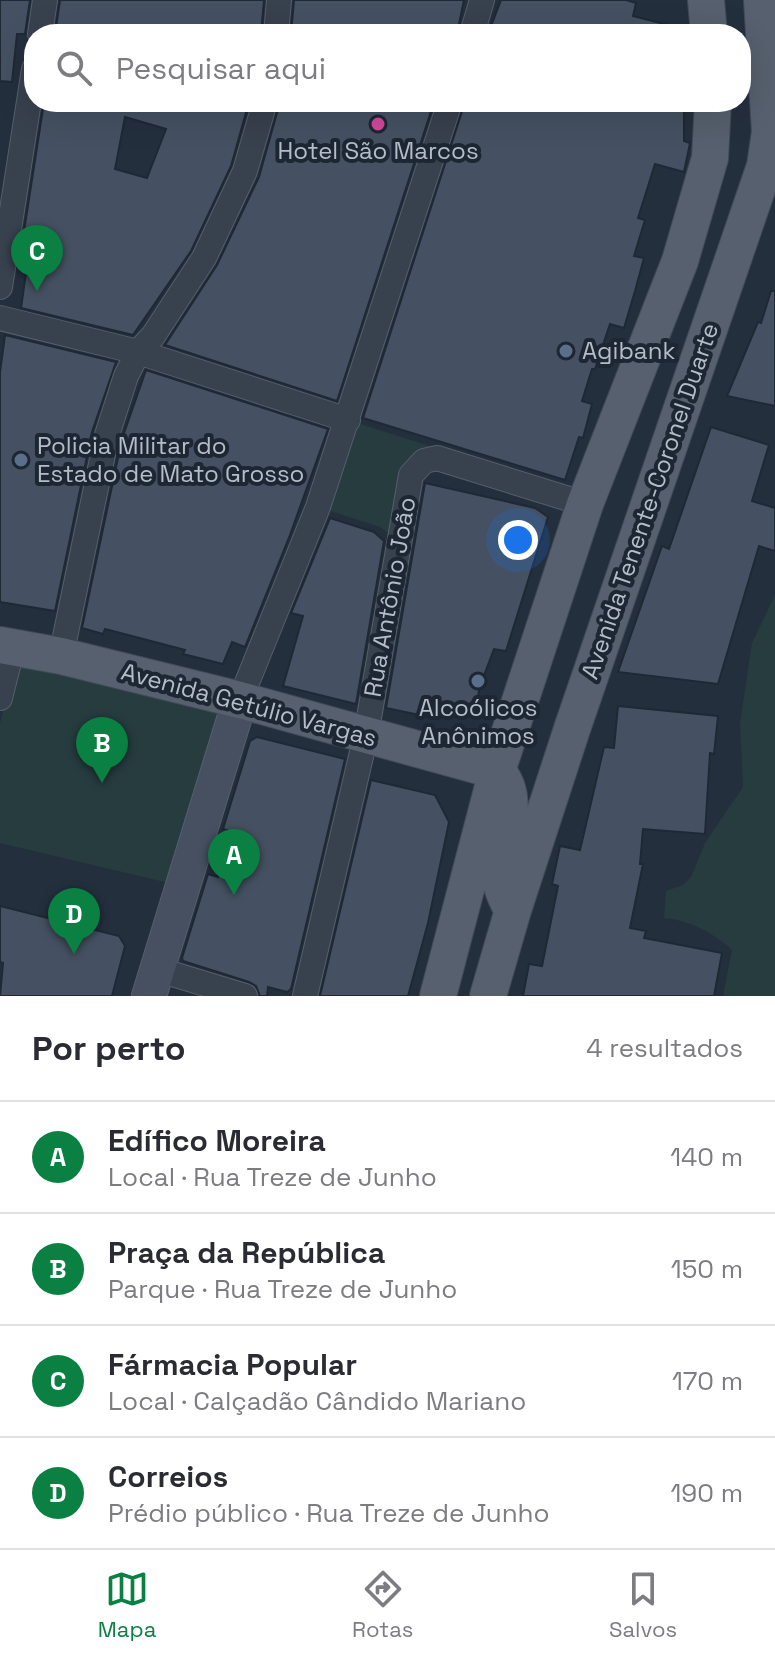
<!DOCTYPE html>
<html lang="pt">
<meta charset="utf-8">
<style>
body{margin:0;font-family:"Space Grotesk",sans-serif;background:#f7f7f7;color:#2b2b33}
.you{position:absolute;left:518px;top:540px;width:28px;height:28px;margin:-20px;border:6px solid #fff;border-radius:50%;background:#1a73e8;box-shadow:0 0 0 12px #1a73e833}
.badge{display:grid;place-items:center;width:52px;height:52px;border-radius:50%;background:#0b8043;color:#fff;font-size:26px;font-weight:700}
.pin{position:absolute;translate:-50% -66px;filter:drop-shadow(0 2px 4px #0008)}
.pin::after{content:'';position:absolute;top:42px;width:28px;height:24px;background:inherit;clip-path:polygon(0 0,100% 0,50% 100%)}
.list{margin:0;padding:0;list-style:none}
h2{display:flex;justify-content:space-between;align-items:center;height:104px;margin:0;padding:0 32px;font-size:34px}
h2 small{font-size:26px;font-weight:400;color:#7c7c81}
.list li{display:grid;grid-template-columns:52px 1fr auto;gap:24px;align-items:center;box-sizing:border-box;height:112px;padding:0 32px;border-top:2px solid #e1e1e2}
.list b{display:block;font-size:30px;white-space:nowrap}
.list p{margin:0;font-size:26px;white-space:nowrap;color:#7c7c81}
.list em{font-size:26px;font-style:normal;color:#7c7c81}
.icon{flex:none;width:44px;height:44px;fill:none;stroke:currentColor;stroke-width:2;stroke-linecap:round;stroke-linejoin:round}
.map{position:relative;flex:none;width:775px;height:996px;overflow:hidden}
.search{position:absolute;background:#fff;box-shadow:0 8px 32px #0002;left:24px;right:24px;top:24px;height:88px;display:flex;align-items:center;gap:20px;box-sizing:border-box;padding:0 28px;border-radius:32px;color:#7c7c81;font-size:30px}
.sheet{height:552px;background:#fff}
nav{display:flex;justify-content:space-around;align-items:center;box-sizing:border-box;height:112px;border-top:2px solid #e1e1e2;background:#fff;font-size:22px;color:#7c7c81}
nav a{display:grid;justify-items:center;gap:4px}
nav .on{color:#0b8043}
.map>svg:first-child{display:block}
.green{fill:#263c3f}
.building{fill:#455162;stroke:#1f2835;stroke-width:2;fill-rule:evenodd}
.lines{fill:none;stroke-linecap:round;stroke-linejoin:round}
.street-casing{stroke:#565f6c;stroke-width:26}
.secondary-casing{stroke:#565f6c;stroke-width:36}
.primary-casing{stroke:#414a57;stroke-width:38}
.street{stroke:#38414e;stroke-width:24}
.secondary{stroke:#465061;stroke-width:34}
.primary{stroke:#56606e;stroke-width:36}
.hotel-dot{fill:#d1479c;stroke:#1d2633;stroke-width:3}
.service-dot{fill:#5c6f8a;stroke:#1d2633;stroke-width:3}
.labels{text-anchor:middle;stroke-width:8;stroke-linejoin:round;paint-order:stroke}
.poi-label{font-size:24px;fill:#b4bcc9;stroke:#1d2633}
.street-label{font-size:24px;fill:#b4bcc9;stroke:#1d2633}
</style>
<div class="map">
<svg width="775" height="996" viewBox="0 0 775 996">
<rect width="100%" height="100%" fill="#242f3e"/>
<path class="green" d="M348 420 439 449 431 458 395 538 380 527 318 507Z
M775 595V996H723L732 950C714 933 689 920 664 918L666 891 683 885 691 877 705 843 743 787 740 723 752 643Z
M17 653 226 713 173 884 0 843V723Z"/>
<path class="building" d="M0 0H30L25 34H17L12 82 0 81Z
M60 0H264L261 34H55Z
M294 0H464L457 34H291Z
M501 0H626L636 3 633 16 680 28V34H488Z
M44 102H249L231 166 191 251 133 335 21 308 28 259 20 257ZM125 117 166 129 147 178 115 169Z
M280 102H434L337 401 165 345 217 265 259 177Z
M465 102H552L581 111 582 102H684V141L690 143 684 172 655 164 638 218 645 220 634 256 644 258 635 291 624 328 610 324 595 369H592L582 401 592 404 583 438 579 437 565 480 363 418Z
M771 291H775V406L727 396 758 322 761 323Z
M5 335 116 362 92 432 55 611 0 602V372Z
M146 370 328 429 290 535 245 647 232 642 223 664 183 654 185 650 105 629 103 634 82 628 122 439Z
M711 427 769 445 752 501 775 508V551L759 546 718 684 618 672 662 546 669 549Z
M425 483 535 508 548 517 506 651 494 649 480 686 475 711 460 708 458 718 435 713 434 718 386 708Z
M330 518 374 532 384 541 356 704 283 686 303 616 291 613Z
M618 706 718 716 714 754 710 753 705 834 643 829 640 864H643L630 928 646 931 644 938 722 953 714 996H523L529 964 542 966 558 886 552 884 560 846 580 850 604 747 614 748Z
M257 737 345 759 291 989 287 992 268 987 267 996H260L256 986 249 982 183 961 182 958 208 874 218 877 232 832 223 829 250 741Z
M371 780 435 795 449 822 428 923 408 996H320Z
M0 906 119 936 125 946 112 996H0L3 963 0 962Z"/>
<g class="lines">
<defs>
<path id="street" d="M40 34 45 0
M276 34 279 0
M472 34 482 0
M0 287 34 69
M0 318 138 352 348 420
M61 656 107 435 126 376 138 352 153 336 204 258 245 171 265 102
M0 698 13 646
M240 700 318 507 450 102
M156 969 245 996
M305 996 366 735 411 475 424 461 437 458 585 504"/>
<path id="secondary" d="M149 996 240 700"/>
<path id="primary" d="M706 0 709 34
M0 645 61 656 240 700 497 771C527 804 493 848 502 886 504 894 508 902 512 909
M438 996 497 771 585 504 680 261 710 158 713 102
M488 996 513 910 572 729 765 166 770 132 762 0"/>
</defs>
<use href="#street" class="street-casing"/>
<use href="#secondary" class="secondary-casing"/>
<use href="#primary" class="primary-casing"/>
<use href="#street" class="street"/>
<use href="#secondary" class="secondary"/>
<use href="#primary" class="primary"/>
</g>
<circle class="hotel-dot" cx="378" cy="124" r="8"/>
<g class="service-dot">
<circle cx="566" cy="351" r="8"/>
<circle cx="21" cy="460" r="8"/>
<circle cx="478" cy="681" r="8"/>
</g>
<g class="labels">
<g class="poi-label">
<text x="378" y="159">Hotel São Marcos</text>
<text x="582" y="359" text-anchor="start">Agibank</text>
<text x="37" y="454" text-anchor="start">Policia Militar do<tspan x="37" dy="28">Estado de Mato Grosso</tspan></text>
<text x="478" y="716">Alcoólicos<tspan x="478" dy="28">Anônimos</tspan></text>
</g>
<g class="street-label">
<text transform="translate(650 501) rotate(-71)" y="8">Avenida Tenente-Coronel Duarte</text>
<text transform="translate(390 597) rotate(-80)" y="8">Rua Antônio João</text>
<text transform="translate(249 705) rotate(15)" y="8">Avenida Getúlio Vargas</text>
</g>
</g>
</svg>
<div class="you"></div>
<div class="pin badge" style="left:234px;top:895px">A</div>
<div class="pin badge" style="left:102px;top:783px">B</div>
<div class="pin badge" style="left:37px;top:291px">C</div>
<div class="pin badge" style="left:74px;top:954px">D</div>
<div class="search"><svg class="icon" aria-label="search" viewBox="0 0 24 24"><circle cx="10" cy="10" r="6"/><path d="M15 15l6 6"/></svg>Pesquisar aqui</div>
</div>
<section class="sheet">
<h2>Por perto<small>4 resultados</small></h2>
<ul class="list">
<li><span class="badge">A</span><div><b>Edífico Moreira</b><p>Local · Rua Treze de Junho</p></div><em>140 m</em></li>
<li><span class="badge">B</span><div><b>Praça da República</b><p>Parque · Rua Treze de Junho</p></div><em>150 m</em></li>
<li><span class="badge">C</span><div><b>Fármacia Popular</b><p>Local · Calçadão Cândido Mariano</p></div><em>170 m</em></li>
<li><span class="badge">D</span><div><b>Correios</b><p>Prédio público · Rua Treze de Junho</p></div><em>190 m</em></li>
</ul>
</section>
<nav>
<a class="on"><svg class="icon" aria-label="map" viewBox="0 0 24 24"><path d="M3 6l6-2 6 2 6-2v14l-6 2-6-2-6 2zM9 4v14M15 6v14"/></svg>Mapa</a>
<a><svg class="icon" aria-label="directions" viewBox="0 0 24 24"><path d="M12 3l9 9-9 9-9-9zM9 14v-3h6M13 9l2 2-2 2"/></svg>Rotas</a>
<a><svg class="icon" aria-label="saved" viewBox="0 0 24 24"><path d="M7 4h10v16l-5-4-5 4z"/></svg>Salvos</a>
</nav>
